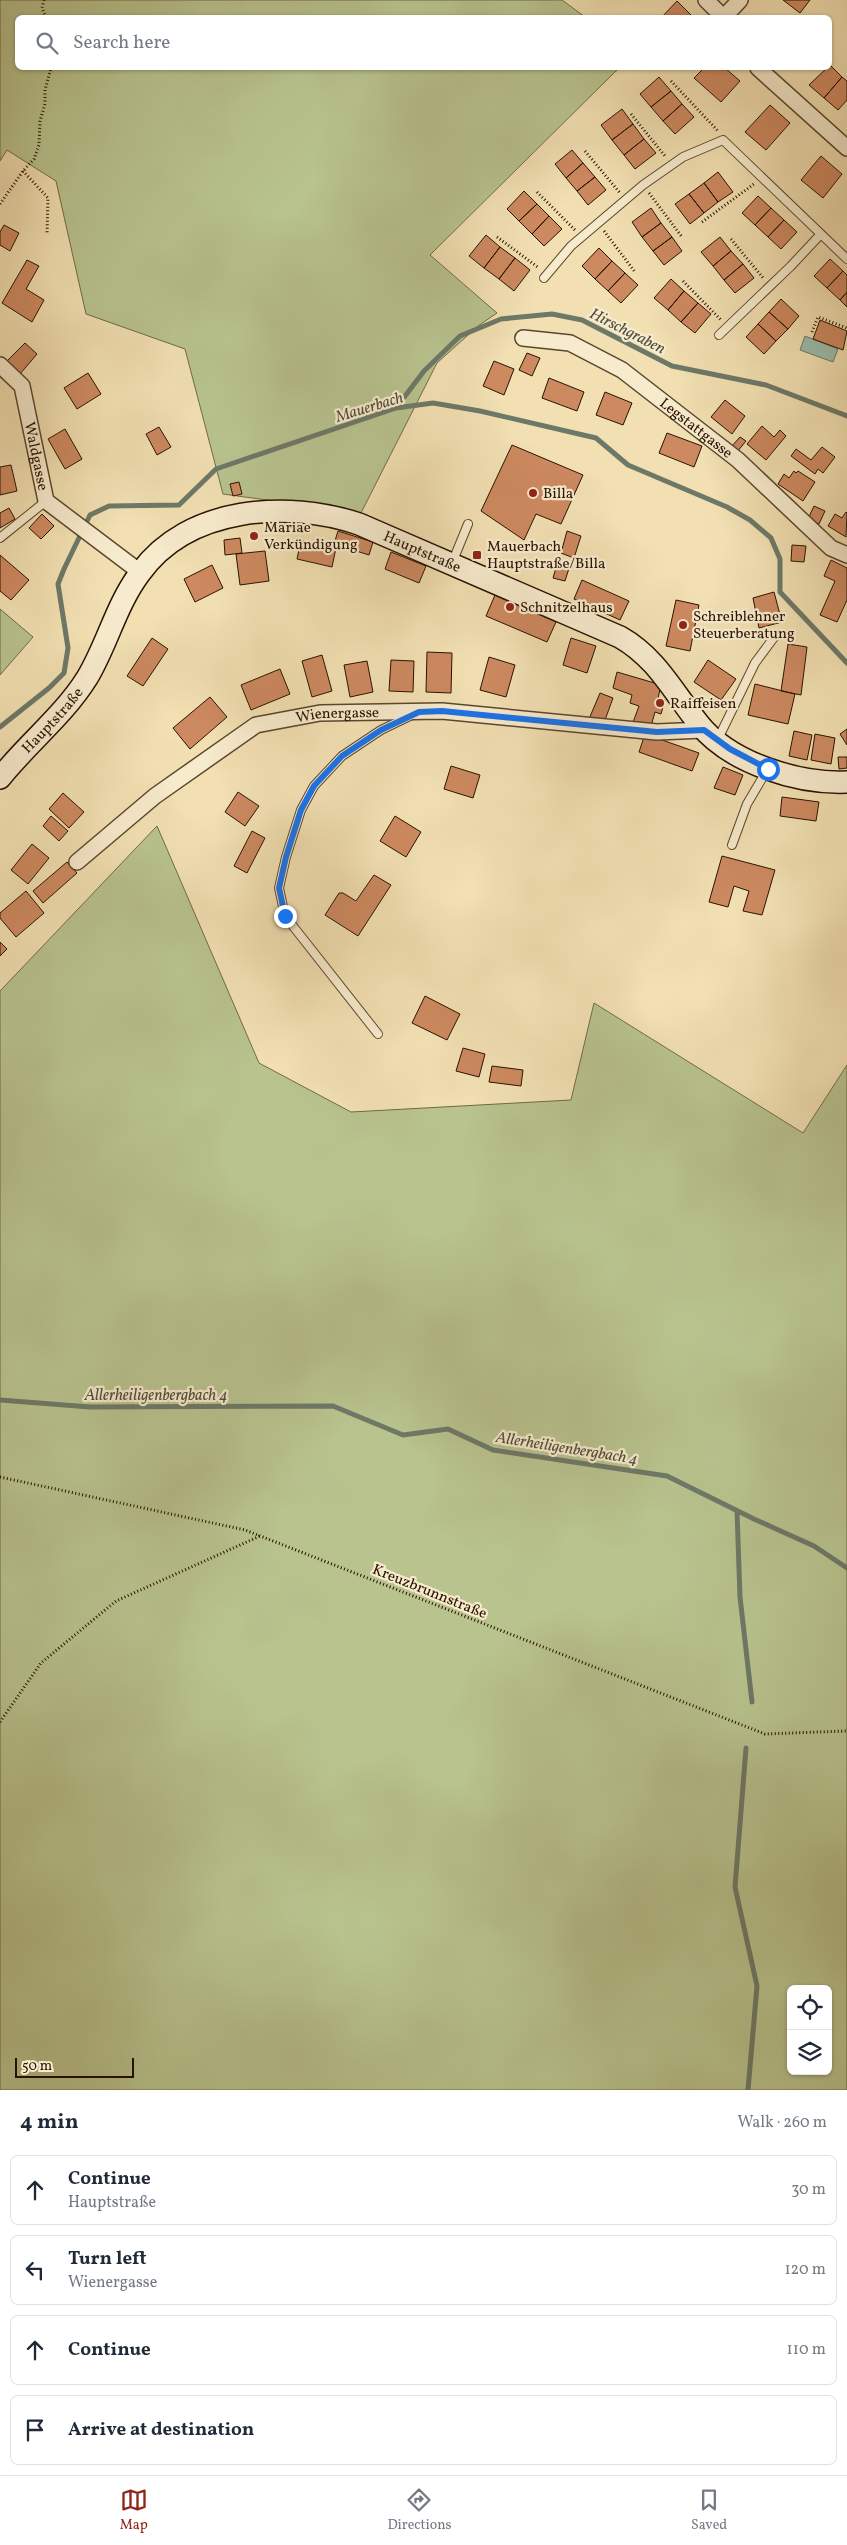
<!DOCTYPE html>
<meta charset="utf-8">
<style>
body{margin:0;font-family:Vollkorn,serif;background:#f6f6f7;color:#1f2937}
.controls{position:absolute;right:15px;bottom:15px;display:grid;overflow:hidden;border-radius:8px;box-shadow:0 1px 4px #0004}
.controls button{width:45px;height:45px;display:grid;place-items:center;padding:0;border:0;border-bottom:1px solid #e0e1e3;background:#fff;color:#1f2937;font:25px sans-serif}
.scale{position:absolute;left:15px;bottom:12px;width:119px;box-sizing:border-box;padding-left:5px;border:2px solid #291200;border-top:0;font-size:14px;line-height:18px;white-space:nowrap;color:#291200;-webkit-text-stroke:4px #f7ebcd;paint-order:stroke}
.stop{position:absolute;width:15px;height:15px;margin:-11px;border:4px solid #1a73e8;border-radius:50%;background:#fff}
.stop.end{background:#1a73e8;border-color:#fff;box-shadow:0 1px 5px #0008}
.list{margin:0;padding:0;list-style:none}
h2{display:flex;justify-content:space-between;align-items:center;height:65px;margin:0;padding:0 20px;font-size:21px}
h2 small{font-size:16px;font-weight:400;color:#747a83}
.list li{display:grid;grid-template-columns:32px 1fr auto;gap:15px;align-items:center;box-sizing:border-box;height:70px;margin:0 10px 10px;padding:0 10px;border:1px solid #e0e1e3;border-radius:8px}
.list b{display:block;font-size:19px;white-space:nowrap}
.list p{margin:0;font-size:16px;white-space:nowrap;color:#747a83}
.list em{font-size:16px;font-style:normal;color:#747a83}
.icon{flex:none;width:28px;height:28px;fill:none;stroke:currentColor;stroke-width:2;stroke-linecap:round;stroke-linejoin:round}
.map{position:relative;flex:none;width:847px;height:2090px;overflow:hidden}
.search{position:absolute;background:#fff;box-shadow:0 1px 4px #0004;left:15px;right:15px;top:15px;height:55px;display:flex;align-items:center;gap:12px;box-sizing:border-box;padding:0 18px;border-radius:8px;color:#747a83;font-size:19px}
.sheet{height:385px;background:#fff}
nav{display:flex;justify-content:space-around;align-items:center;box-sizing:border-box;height:70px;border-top:1px solid #e0e1e3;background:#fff;font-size:14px;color:#747a83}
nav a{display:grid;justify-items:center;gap:2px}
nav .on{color:#8f2418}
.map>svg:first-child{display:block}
.green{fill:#b8c38e;stroke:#706a47;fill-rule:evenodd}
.water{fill:#9bbdae;stroke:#6d7968}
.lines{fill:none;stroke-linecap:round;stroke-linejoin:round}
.stream{stroke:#6d7968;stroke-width:5}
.building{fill:#cd8960;stroke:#291200}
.service-casing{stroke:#5b462c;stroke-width:10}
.minor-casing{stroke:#5b462c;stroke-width:18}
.secondary-casing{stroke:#291200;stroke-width:24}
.path{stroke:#291200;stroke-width:3;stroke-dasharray:1 2.5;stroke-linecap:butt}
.service{stroke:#f7ebcd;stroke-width:8}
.minor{stroke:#f7ebcd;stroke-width:15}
.secondary{stroke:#f7ebcd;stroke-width:21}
.route{stroke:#1a73e8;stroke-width:6}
.poi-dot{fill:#8f2418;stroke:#f7ebcd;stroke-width:2}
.labels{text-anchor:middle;stroke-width:4.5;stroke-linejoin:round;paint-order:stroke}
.street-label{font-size:15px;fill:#291200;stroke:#f7ebcd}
.poi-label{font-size:15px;fill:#291200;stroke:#f7ebcd;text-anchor:start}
.water-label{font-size:16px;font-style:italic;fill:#514e3d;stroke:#f7ebcd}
</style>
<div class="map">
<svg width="847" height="2090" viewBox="0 0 847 2090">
<rect width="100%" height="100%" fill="#f2e0b2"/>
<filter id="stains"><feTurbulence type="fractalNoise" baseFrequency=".004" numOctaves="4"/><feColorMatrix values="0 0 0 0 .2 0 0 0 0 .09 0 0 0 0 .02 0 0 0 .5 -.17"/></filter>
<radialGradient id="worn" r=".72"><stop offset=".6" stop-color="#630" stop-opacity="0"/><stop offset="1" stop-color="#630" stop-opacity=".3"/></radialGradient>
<path class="green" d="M0 0H562L585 17 18 18V68H619L430 255 497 313 478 326 437 363 361 513 223 494 185 349 86 314 56 181 7 150 0 161Z
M0 609 33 637 0 675Z
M157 826 259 1063 351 1112 571 1100 594 1003 803 1133 847 1065V2090H0V991ZM791 1989H828V2071H791Z"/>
<path class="water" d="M805 336 838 349 833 362 800 350Z"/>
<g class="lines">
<path class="stream" d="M396 408 424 371 460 336 501 319 552 314 582 320 672 366 766 385 847 416
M0 727 49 688 64 673 68 648 58 584 64 569 90 515 109 506 179 505 216 469 396 408 433 403 480 411 596 438 628 465 727 507 750 520 771 538 780 559V592L847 663
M0 1400 90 1407 333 1406 403 1435 448 1429 493 1450 667 1476 754 1519 814 1546 847 1568
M737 1511 740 1597 752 1702
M746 1748 735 1887 757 1986 748 2090"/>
</g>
<path class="building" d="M783 0H810L800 13Z
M677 1 694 18H661Z
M830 65 842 77 824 98 809 85Z
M704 68H725L740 81 721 102 694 78Z
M659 77 671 91 651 107 640 94Z
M842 77 847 81V100L838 110 824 98Z
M671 91 682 104 663 121 651 107Z
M682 104 694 117 675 134 663 121Z
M770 105 790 123 766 150 745 132Z
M622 109 633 124 612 140 601 125Z
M633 124 644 139 624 155 612 140Z
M644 139 656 153 635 169 624 155Z
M572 150 583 163 566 178 555 164Z
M821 156 842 174 823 198 801 180Z
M583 163 595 177 577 191 566 178Z
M718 172 733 192 718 202 704 183Z
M595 177 606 190 588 205 577 191Z
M704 183 718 202 704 213 689 194Z
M524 191 537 204 519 221 507 209Z
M689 194 704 213 690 224 675 204Z
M758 196 771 208 755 225 742 213Z
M537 204 549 216 532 234 519 221Z
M651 208 661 223 642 237 632 222Z
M771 208 784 220 768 237 755 225Z
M549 216 562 229 544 246 532 234Z
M784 220 797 232 781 249 768 237Z
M661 223 672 237 653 251 642 237Z
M4 225 19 233 10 251 0 245V232Z
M486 235 500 247 484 268 469 256Z
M672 237 682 251 664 265 653 251Z
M720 237 731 251 713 266 701 252Z
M500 247 515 258 499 279 484 268Z
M599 248 612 261 595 279 582 266Z
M731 251 743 264 724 280 713 266Z
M515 258 530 270 514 291 499 279Z
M830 259 843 271 827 288 814 276Z
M27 260 39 266 26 289 44 300 32 322 2 303Z
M612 261 625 273 608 291 595 279Z
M743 264 754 278 735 293 724 280Z
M843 271 847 275V292L840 300 827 288Z
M625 273 638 285 621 303 608 291Z
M671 279 684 291 668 310 654 298Z
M684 291 698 303 681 322 668 310Z
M847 292V307L840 300Z
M781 299 799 316 788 329 769 312Z
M698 303 711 314 695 333 681 322Z
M769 312 788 329 776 341 758 324Z
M820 320 847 331 843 350 813 339Z
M758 324 776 341 764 354 746 337Z
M25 343 37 354 20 374 7 361Z
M527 353 540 358 532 376 519 370Z
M494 361 514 369 504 395 483 386Z
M88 373 101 394 77 409 64 388Z
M549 378 584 392 577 411 542 398Z
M605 392 632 403 623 425 596 415Z
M725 400 745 416 732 434 711 417Z
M762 426 774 437 780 430 786 436 766 460 747 444Z
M159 427 171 447 157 455 146 434Z
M65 429 82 459 65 469 48 439Z
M667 433 702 446 694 467 659 453Z
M740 437 746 441 737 452 731 447Z
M512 445 583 475 561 524 536 514 524 540 481 511Z
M822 447 835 457 823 473 818 469 815 474 791 456 796 449 811 460Z
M11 465 17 491 0 495V467Z
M794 471 796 473 798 471 815 482 803 501 778 484 784 474 789 478Z
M239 482 242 494 233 496 230 484Z
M814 506 825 511 819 524 808 519Z
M9 508 15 519 0 528V513Z
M846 512 847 513 846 537 828 526 835 514 842 518Z
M42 514 54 526 41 539 29 528Z
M338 531 373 542 369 555 334 544Z
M567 531 581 536 574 558 561 553Z
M240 538 242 553 225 555 224 540Z
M301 540 336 548 332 567 297 559Z
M792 545 806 546 804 562 791 561Z
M265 551 269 581 240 585 236 554Z
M391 552 426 566 419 583 385 569Z
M0 555 29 580 11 600 0 591Z
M831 560 847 568V600L837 622 820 615 835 581 824 576Z
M558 561 570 565 565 581 553 578Z
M212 565 223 588 195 602 184 579Z
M582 580 629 601 620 620 574 599Z
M774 592 782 622 759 628 753 598Z
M495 595 556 622 547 642 486 616Z
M676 600 699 605 690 651 666 646Z
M152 638 168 649 143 686 127 676Z
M571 638 596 646 587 673 563 665Z
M788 644 807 647 801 695 781 691Z
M427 652 452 653 451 693 426 692Z
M322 655 332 691 312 697 302 661Z
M489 657 515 665 506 697 480 690Z
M391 660 414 661 413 692 389 691Z
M708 660 736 679 721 700 694 682Z
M367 661 373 692 350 697 344 665Z
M280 669 290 694 251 710 241 685Z
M617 672 658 684 660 689 658 699 665 700 661 714 655 712 651 726 632 725 639 706 630 703 632 695 613 688Z
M755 684 795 694 788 724 748 715Z
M600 693 613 698 605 720 589 719Z
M210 697 227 717 190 749 173 728Z
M847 729V745L840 734Z
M794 731 812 735 807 760 789 756Z
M645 734 699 753 692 771 639 752Z
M815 734 835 738 831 764 811 760Z
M838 757H847V768L839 769Z
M451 766 480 775 473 798 444 789Z
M723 767 743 775 735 795 714 788Z
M238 792 259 806 245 826 225 812Z
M63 793 84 812 69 828 49 809Z
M782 797 819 802 816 821 780 816Z
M51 816 68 831 59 841 43 826Z
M395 816 421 832 406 857 380 841Z
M252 831 265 838 247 873 234 866Z
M32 844 49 858 28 884 11 870Z
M722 856 775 870 762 915 743 911 749 891 734 886 728 907 709 902Z
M67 862 77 873 43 903 33 891Z
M374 875 391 885 358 936 325 915 339 893H343L356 901Z
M26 891 44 913 16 937 0 918V913Z
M0 942 7 949 0 956Z
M425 996 460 1014 447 1040 412 1023Z
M463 1048 485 1054 479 1077 456 1071Z
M492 1066 523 1070 521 1086 489 1082Z"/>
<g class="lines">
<defs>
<path id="service" d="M544 278 571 246 643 185 683 157 723 140 847 259
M719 335 791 266 820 235
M0 538 46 501
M452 563 468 524
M718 739 755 663 775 636
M732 845 747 804 767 770
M378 1034 285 916 279 888 286 857 301 810 314 786 342 756 381 730 412 715"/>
<g id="minor">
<path d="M706 0 724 18"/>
<path d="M724 17 740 0"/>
<path d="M758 68 847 148"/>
<path id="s1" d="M523 338 570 343 622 370 738 460 831 548 847 555"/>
<path id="s2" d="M0 365 22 386 46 501 140 572"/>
<path id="s3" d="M77 862 155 796 256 725 320 713 442 711 657 732 704 730"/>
</g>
<g id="secondary">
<path id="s4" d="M0 778C27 744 64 715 87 678 107 645 116 605 140 573 188 506 288 500 359 524L620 637C657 658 673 692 699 724 730 763 798 784 847 782"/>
</g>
</defs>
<use href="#service" class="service-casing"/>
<use href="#minor" class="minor-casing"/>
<use href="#secondary" class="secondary-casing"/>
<path class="path" d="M44 0 42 8 46 18
M671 81 719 132
M631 114 665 156
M585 151 620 193
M23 171 48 198 47 234
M537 192 575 230
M649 193 682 237
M0 204 23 171 34 159 39 145 40 121 45 104V90L51 68
M702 222 754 184
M604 231 635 272
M497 237 539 268
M731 239 764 279
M683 281 721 320
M812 332 818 317 847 328
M0 1477 245 1530 765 1734 847 1731
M0 1722 41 1663 116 1601 260 1536"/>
<use href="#service" class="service"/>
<use href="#minor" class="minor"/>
<use href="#secondary" class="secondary"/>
</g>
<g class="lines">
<path class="route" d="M285 916 279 888 286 857 301 810 314 786 342 756 381 730 419 712 442 711 657 732 704 730 730 749 768 769"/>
</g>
<g class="poi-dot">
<circle cx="533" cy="493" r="5"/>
<circle cx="254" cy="536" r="5"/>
<rect x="472" y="550" width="10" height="10" rx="2.5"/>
<circle cx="510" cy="607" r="5"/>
<circle cx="683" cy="625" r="5"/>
<circle cx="660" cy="703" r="5"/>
</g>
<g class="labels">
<g class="street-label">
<text dy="5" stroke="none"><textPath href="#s1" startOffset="200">Legstattgasse</textPath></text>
<text dy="5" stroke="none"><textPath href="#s2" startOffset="102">Waldgasse</textPath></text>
<text dy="5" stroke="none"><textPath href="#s4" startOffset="559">Hauptstraße</textPath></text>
<text dy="5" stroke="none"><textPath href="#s3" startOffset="308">Wienergasse</textPath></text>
<text dy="5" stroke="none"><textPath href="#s4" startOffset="78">Hauptstraße</textPath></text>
<text transform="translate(430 1591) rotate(22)" y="5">Kreuzbrunnstraße</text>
</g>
<g class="poi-label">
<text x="543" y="498">Billa</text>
<text x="264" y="532">Mariae<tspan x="264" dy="17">Verkündigung</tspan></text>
<text x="487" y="551">Mauerbach<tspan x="487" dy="17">Hauptstraße/Billa</tspan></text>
<text x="520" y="612">Schnitzelhaus</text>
<text x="693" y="621">Schreiblehner<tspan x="693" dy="17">Steuerberatung</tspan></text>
<text x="670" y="708">Raiffeisen</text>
</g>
<g class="water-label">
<text transform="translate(628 330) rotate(27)" y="6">Hirschgraben</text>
<text transform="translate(369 406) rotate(-17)" y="6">Mauerbach</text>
<text x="156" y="1400">Allerheiligenbergbach 4</text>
<text transform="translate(567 1447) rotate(9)" y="6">Allerheiligenbergbach 4</text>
</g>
</g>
<rect width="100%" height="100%" filter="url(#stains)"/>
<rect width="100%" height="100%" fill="url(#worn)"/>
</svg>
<div class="controls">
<button><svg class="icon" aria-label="locate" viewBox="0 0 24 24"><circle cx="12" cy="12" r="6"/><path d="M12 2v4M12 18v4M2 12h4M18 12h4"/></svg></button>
<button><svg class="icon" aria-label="layers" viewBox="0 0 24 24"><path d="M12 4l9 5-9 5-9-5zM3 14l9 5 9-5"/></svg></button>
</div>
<div class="scale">50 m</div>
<div class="stop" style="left:768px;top:769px"></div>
<div class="stop end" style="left:285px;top:916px"></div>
<div class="search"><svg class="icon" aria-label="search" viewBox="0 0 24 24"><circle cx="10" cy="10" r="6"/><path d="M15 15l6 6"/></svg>Search here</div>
</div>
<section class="sheet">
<h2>4 min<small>Walk · 260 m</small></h2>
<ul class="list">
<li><svg class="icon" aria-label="ahead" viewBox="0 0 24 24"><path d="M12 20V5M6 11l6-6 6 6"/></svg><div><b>Continue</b><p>Hauptstraße</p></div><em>30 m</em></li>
<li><svg class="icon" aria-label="left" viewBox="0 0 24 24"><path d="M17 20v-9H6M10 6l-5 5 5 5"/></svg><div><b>Turn left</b><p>Wienergasse</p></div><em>120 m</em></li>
<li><svg class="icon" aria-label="ahead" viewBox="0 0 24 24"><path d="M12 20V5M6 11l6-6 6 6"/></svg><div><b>Continue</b></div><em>110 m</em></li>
<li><svg class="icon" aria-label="arrive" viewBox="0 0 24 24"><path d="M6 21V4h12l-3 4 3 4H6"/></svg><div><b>Arrive at destination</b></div></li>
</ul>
</section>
<nav>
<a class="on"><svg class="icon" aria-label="map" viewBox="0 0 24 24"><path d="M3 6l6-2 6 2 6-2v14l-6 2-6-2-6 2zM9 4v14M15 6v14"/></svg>Map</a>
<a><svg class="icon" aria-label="directions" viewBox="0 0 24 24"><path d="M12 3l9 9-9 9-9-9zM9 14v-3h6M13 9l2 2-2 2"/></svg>Directions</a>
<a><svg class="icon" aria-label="saved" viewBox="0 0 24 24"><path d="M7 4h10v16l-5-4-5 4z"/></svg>Saved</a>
</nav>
